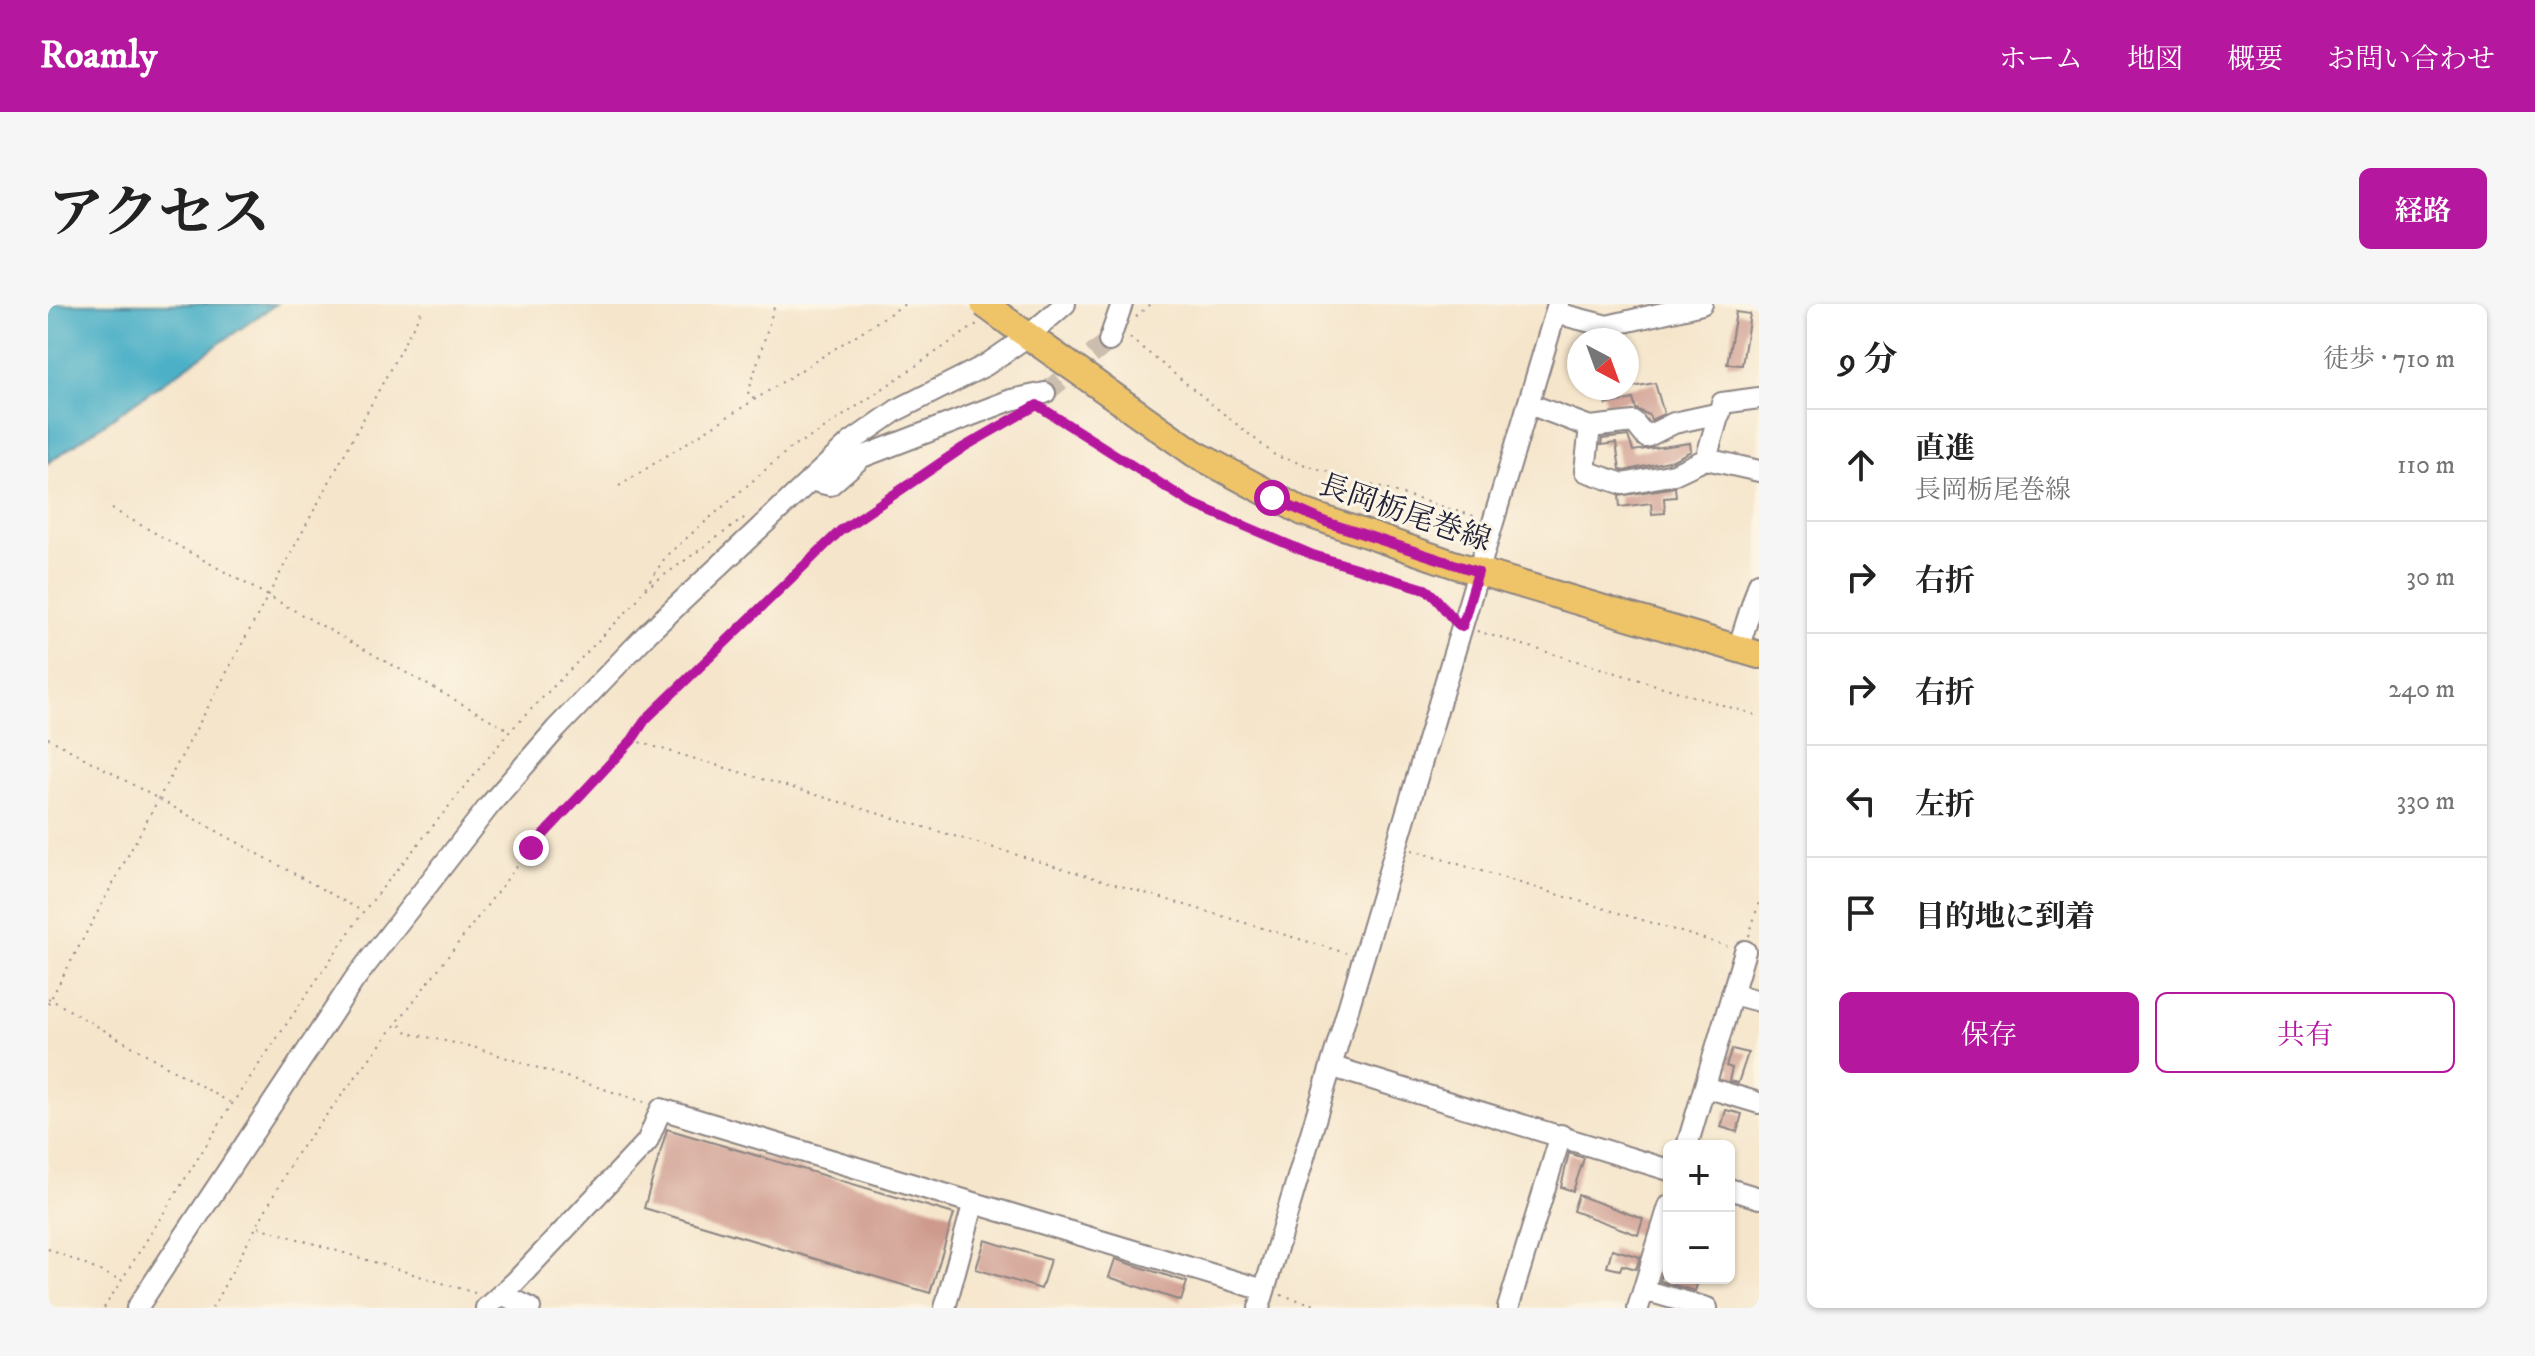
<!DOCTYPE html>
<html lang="ja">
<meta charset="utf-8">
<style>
body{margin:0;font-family:"IM FELL DW Pica","Noto Serif JP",serif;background:#f6f6f6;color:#222}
.controls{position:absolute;right:24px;bottom:24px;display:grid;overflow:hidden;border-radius:12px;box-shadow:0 2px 6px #0004}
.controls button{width:72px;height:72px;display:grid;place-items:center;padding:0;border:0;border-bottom:2px solid #e0e0e0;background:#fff;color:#222;font:40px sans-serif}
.compass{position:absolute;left:1519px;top:24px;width:72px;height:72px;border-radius:50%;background:#fff;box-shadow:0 2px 6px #0004;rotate:139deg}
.stop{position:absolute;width:24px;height:24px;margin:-18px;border:6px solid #b5179e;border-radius:50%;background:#fff}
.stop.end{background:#b5179e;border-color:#fff;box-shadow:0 2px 8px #0008}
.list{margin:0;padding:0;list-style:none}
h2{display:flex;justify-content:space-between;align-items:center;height:104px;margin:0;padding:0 32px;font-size:34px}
h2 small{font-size:26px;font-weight:400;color:#767676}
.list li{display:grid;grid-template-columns:52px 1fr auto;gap:24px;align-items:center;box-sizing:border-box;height:112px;padding:0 32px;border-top:2px solid #e0e0e0}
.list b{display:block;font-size:30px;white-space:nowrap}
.list p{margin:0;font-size:26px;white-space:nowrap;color:#767676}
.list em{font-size:26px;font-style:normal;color:#767676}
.actions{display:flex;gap:16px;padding:24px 32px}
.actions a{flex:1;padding:18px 0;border:2px solid #b5179e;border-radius:12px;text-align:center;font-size:28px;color:#b5179e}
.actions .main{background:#b5179e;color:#fff}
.icon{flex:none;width:44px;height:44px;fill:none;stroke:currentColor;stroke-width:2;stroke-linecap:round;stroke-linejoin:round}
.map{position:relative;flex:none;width:1711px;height:1004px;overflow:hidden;border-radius:12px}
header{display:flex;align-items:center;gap:48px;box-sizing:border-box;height:112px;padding:0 40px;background:#b5179e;color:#fff}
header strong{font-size:38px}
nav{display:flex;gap:44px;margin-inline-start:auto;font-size:28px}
.intro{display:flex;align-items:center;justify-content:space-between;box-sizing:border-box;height:192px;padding:0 48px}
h1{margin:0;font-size:56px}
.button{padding:20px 36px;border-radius:12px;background:#b5179e;color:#fff;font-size:28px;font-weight:700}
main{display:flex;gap:48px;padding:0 48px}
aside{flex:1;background:#fff;border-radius:12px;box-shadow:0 2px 6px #0004}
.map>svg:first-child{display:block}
.water{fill:#47aec6;stroke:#346880;stroke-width:2}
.building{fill:#ce9a8d}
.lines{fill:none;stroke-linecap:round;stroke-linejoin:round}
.minor-tunnel{stroke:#cbbeae;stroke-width:20;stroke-dasharray:20 10;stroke-linecap:butt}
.minor-casing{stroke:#8c8483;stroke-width:24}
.major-casing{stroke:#8c8483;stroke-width:30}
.path{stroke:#8c8483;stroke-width:2;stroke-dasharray:2 6;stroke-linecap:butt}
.minor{stroke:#fff;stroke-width:20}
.major{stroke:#efc469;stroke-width:26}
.major-bridge-casing{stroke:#8c8483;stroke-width:30;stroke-linecap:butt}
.major-bridge{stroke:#efc469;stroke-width:26}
.route{stroke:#b5179e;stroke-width:10}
.labels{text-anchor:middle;stroke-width:6;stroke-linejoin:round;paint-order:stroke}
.street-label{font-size:30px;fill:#22223b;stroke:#fcf5e5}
</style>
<header>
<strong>Roamly</strong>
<nav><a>ホーム</a><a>地図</a><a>概要</a><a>お問い合わせ</a></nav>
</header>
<div class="intro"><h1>アクセス</h1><a class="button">経路</a></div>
<main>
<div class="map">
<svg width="1711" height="1004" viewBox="0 0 1711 1004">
<rect width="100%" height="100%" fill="#fcf5e5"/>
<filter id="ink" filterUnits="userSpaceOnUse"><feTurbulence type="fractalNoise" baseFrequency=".0125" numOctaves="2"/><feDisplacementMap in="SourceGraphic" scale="16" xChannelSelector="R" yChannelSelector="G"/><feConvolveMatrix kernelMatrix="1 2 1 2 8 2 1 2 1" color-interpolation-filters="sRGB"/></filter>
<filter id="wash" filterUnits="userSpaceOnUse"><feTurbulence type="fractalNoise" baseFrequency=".006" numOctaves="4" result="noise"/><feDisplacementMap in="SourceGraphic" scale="32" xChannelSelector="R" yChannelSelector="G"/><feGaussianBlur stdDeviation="1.8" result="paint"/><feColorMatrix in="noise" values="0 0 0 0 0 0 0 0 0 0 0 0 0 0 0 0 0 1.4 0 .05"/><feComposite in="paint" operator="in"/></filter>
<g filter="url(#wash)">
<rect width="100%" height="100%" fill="#f5e5cb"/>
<path class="water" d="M0 0H228L0 159Z"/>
<g id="blocks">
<path class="building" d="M1688 8 1702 10 1694 61 1679 60Z
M1607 79 1616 110 1603 116 1601 111 1588 105 1585 95 1558 101 1555 88Z
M1580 132 1585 147 1642 139 1643 147 1625 156 1576 167 1572 165 1568 139 1553 141 1554 135Z
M1627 183 1628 193 1616 194 1617 209 1604 210 1603 199 1572 203 1571 192Z
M1684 745 1700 749 1690 779 1681 777 1684 764 1678 762Z
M1678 806 1694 810 1689 828 1673 823Z
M619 825 906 910 882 989 596 904Z
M1521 849 1536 854 1525 887 1513 883Z
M1530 891 1595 915 1590 931 1525 907Z
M937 936 1002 956 993 985 928 965Z
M1564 945 1592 953 1588 965 1574 961 1572 966 1559 963Z
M1067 955 1139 978 1133 997 1061 973Z
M1616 963 1621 965V974H1651L1647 987 1612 977Z"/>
</g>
</g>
<g filter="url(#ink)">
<use href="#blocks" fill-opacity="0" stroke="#8c8483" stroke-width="2"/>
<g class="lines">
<path class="minor-tunnel" d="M997 89 1061 37"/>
<defs>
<path id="minor" d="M1508 9 1559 22 1654 0
M1061 37 1074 0
M1481 100 1542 123 1586 118 1598 133 1626 119 1672 109
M1542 123 1537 167 1575 180 1626 170 1658 155 1674 99 1711 94
M1658 155 1711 167
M762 176 782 181 814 153 963 96 997 89
M1690 345 1711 279
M1684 690 1711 697
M1285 763 1621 866
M1657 783 1711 799
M1639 842 1697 647
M1681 885 1711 894
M1596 986 1659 1004
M454 990 482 1004
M89 1004 306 676 441 502 508 425 600 329 803 138 849 106 938 61 980 32 1017 0
M438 1004 467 978 599 838 613 805 1216 986
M897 1004 925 901
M1211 1004 1510 0
M1460 1004 1513 831
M1590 1004 1621 902"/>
<path id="major" d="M962 19 1146 149 1255 208 1405 260 1711 351"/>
</defs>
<use href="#minor" class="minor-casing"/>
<use href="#major" class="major-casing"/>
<path class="path" d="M1088 13 1102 0
M1082 34 1228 152 1429 213
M706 95 700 90 727 0
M997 106 1143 199 1265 251 1377 285 1388 292 1400 310
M571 182 857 0
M64 205 461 426
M597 285 699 212
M1429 327 1711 412
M0 434 314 607
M584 436 1298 649
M1364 546 1679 642
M1701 632 1711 598
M0 694 183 799
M0 700 374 6
M352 721 360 729 425 743 596 798
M211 923 427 989
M0 945 73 976
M1233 991 1278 1004
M56 1004 184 800 315 608 462 427 586 300 619 251 746 141 767 131 929 20
M164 1004 247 852 483 544 584 436 597 416 792 227 956 118"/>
<use href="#minor" class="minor"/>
<use href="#major" class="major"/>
<defs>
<path id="major-bridge" d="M936 0 962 19"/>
</defs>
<use href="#major-bridge" class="major-bridge-casing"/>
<use href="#major-bridge" class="major-bridge"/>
</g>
</g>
<g class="lines" filter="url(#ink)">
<path class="route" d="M483 544 584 436 597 416 792 227 916 143 989 101 1143 199 1265 251 1377 285C1393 295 1398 312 1414 323L1430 268 1278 218 1224 194"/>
</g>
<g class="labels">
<g class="street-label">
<text transform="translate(1357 208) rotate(19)" y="10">長岡栃尾巻線</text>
</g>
</g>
</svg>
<div class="controls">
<button>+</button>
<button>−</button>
</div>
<svg class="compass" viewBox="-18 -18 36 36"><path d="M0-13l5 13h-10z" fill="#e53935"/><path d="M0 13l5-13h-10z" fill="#767676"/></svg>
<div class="stop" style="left:1224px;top:194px"></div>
<div class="stop end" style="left:483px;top:544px"></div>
</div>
<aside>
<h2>9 分<small>徒歩 · 710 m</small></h2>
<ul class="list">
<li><svg class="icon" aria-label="ahead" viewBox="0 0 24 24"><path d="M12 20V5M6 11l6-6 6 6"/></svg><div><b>直進</b><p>長岡栃尾巻線</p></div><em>110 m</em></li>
<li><svg class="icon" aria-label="right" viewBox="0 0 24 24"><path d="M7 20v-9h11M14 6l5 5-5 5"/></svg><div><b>右折</b></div><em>30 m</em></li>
<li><svg class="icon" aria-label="right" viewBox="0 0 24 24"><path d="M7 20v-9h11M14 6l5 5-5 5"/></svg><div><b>右折</b></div><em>240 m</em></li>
<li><svg class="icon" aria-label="left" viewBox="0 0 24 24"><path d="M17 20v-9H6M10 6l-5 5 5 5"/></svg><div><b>左折</b></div><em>330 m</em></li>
<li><svg class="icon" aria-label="arrive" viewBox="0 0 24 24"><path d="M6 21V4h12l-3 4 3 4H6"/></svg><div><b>目的地に到着</b></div></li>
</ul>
<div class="actions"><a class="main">保存</a><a>共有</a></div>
</aside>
</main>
